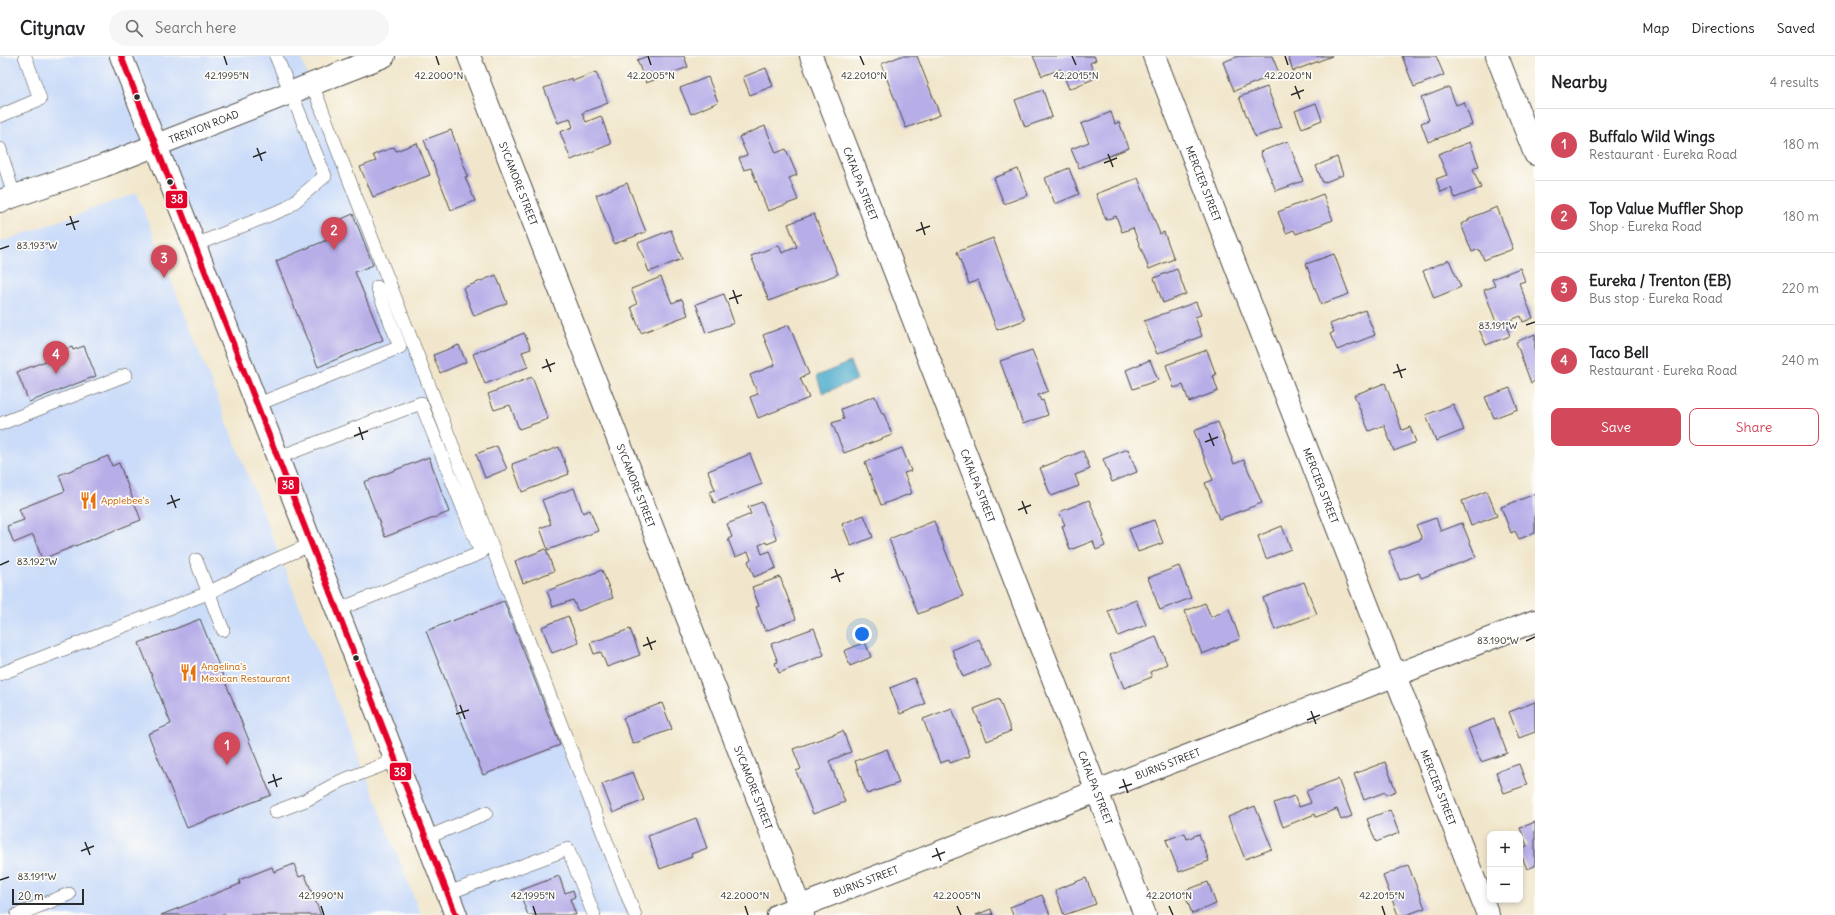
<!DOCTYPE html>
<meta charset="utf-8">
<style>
body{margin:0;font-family:Delius,sans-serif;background:#f6f6f6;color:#202124}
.controls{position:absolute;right:12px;bottom:12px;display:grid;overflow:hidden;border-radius:8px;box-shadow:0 2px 6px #0003}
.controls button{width:36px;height:36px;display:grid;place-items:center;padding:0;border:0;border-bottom:1px solid #e0e0e0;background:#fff;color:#202124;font:20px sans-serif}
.scale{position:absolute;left:12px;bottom:10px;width:72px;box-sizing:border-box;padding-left:4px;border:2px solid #2b2b2b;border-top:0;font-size:11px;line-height:14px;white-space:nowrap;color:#2b2b2b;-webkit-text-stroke:3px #fdfcf7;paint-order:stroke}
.you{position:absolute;left:862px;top:578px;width:14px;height:14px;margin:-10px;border:3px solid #fff;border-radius:50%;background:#1a73e8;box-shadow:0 0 0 6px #1a73e833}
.badge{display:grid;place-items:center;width:26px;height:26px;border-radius:50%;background:#d1495b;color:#fff;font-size:13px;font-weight:700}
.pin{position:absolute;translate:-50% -33px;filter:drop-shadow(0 1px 2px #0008)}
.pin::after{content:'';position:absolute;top:21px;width:14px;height:12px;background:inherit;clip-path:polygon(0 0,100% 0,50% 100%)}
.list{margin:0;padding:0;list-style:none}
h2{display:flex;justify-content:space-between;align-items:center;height:52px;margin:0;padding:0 16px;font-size:17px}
h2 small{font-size:13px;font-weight:400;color:#757577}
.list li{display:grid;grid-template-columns:26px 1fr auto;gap:12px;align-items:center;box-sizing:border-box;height:72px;padding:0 16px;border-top:1px solid #e0e0e0}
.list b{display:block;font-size:15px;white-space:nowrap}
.list p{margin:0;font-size:13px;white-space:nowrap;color:#757577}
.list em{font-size:13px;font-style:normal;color:#757577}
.actions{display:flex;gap:8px;padding:12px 16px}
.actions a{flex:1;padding:9px 0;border:1px solid #d1495b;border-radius:8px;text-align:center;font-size:14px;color:#d1495b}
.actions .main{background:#d1495b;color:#fff}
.icon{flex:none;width:22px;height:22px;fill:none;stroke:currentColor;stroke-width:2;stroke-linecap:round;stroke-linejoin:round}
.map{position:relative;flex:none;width:1535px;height:859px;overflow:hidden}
header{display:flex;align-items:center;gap:24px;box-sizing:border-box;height:56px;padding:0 20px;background:#fff;border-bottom:1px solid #e0e0e0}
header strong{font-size:19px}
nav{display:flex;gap:22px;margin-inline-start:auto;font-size:14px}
.search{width:280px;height:36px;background:#f6f6f6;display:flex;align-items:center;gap:10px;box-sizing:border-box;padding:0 14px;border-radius:22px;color:#757577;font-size:15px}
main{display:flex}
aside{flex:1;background:#fff}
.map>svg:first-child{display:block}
.built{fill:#cadcf9}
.water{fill:#4daccc;stroke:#3c6c7c}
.building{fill:#b7aee8}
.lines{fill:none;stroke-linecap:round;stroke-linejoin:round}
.lane-casing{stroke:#494743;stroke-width:14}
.street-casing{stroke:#494743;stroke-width:24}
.secondary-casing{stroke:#494743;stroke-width:24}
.lane{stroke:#fff;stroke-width:13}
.street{stroke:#fff;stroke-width:22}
.secondary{stroke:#fff;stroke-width:22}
.bus-1-casing{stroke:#fdfcf7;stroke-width:9}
.bus-1{stroke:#e4002b;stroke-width:6}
.ticks{fill:none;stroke:#2b2b2b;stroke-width:1.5}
.bus-dot{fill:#2b2b2b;stroke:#fdfcf7;stroke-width:1.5}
.labels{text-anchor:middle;stroke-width:3.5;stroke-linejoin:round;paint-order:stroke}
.street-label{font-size:10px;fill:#2b2b2b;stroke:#fdfcf7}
.food-label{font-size:10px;fill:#c56008;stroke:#fdfcf7;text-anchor:start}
.ticks-label{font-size:10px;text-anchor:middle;fill:#2b2b2b;stroke:#fdfcf7;stroke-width:3.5;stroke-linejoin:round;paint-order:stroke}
.line-badge{stroke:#fdfcf7;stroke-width:1.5}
.badge-label{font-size:11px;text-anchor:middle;font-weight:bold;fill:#fff}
</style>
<header>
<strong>Citynav</strong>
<div class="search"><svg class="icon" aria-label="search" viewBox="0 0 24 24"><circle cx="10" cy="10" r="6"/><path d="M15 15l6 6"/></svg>Search here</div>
<nav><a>Map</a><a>Directions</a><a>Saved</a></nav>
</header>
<main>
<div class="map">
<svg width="1535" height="859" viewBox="0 0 1535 859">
<rect width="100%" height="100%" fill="#fdfcf7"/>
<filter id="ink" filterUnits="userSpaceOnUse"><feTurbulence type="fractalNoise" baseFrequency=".025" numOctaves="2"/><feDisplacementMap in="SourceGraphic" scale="8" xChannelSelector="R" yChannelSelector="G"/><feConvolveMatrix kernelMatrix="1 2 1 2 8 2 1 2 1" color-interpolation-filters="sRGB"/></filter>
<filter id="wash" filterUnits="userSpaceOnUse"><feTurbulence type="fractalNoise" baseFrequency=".012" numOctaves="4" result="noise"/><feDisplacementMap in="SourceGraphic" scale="16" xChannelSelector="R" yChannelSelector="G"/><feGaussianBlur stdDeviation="0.9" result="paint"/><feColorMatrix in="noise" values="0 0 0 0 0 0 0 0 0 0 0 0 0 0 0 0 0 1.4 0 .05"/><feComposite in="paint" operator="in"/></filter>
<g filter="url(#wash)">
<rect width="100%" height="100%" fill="#f1e6cb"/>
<path class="built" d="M0 0H300L634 859H456L156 89 0 145Z
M137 137 421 859H0V186Z"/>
<path class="water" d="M850 306 857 324 823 337 822 336 817 320Z"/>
<g id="blocks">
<path class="building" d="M648 0H684L688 11 646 27 637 4Z
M901 0H917L940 59 906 72 881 8Z
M1033 0H1094L1096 4 1090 7 1096 22 1069 33 1061 13 1042 20Z
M1239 0H1272L1279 17 1234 35 1223 6Z
M1288 0H1332L1293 15Z
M1402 0H1436L1444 19 1414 31Z
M766 12 773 30 750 39 743 21Z
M596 16 608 47 582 57 586 66 601 60 611 88 571 104 560 76 573 71 570 62 558 67 544 32 572 22 573 25Z
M708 21 718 46 691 58 680 32Z
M1267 31 1282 71 1255 81 1239 41Z
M1449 31 1456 49 1464 46 1472 69 1428 86 1421 67 1429 64 1421 42Z
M1043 34 1052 61 1025 71 1015 44Z
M1316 47 1322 64 1302 72 1295 55Z
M1111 56 1115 68 1119 66 1129 92 1079 112 1071 93 1089 86 1081 68Z
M765 70 776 97 786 93 797 119 789 122 798 144 768 155 751 112 744 114 739 102 747 99 739 81Z
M451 74 468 120 465 121 475 145 451 154 424 84Z
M1288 85 1303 125 1276 135 1260 96Z
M1470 86 1479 110 1473 113 1481 132 1455 142 1451 132 1441 136 1436 123 1447 119 1438 98Z
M417 87 430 119 373 141 360 111 376 105 373 99 394 91 396 95Z
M1337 101 1343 119 1323 127 1316 110Z
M1069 112 1079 138 1055 148 1045 122Z
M1018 113 1028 139 1004 148 994 122Z
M1138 122 1160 178 1164 176 1174 203 1149 213 1133 172 1122 176 1116 160 1106 164 1096 138Z
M627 127 646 176 614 188 596 139Z
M1323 138 1333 164 1296 178 1294 174 1286 177 1278 156Z
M1497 151 1513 193 1484 204 1479 193 1472 196 1461 168 1469 164 1468 163Z
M353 158 373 209 355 216 383 284 318 311 276 205 327 184 332 167Z
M814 158 838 218 769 245 751 200 779 189 782 197 797 191 788 168Z
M671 174 682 203 649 216 638 187Z
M993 182 1025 264 997 274 978 224 969 228 957 196Z
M1334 198 1349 238 1321 248 1306 208Z
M1449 204 1461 231 1434 242 1423 215Z
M1520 212 1525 225 1519 227 1533 262 1523 266 1521 260 1505 266 1510 280 1486 289 1479 273 1496 266 1484 234 1495 230 1492 223Z
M1177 213 1186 238 1163 247 1154 222Z
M496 219 507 247 474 260 463 232Z
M661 221 672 247 682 243 688 259 641 277 631 251 637 248 631 233Z
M724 238 734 267 706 277 696 248Z
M1196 246 1201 259 1195 261 1202 280 1157 298 1144 265Z
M1365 254 1375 279 1337 294 1330 278 1334 276 1330 268Z
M789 269 809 318 800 322 809 342 758 362 750 341 758 338 750 319 775 309 763 279Z
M524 277 531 293 522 296 528 311 485 328 473 298Z
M1535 278V325L1531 327 1516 286Z
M459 289 466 306 440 317 433 299Z
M84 290 96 320 29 346 17 316 59 300 58 296 72 291 73 294Z
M1032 294 1048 335 1038 339 1041 345 1043 344 1048 359 1023 368 1000 305Z
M1207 294 1216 319 1213 320 1218 335 1189 346 1183 329 1174 332 1166 309Z
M1150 304 1158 324 1133 333 1126 314Z
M532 321 548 363 519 373 510 349 494 354 488 338Z
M1385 327 1402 374 1410 371 1416 386 1394 395 1384 369 1369 375 1354 339Z
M1510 332 1518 353 1494 362 1485 341Z
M875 340 882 358H884L892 379 844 397 832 367 844 363 841 353Z
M1453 348 1464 374 1436 385 1426 359Z
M1218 366 1234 408 1244 404 1262 447 1219 463 1205 427 1213 424 1194 375Z
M497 390 507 413 485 422 476 398Z
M559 391 569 418 522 436 512 408Z
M902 392 911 415 904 417 912 437 881 449 865 406Z
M1128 393 1137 416 1112 426 1103 403Z
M1083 395 1090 413 1075 419 1079 430 1051 440 1040 412Z
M750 398 762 428 714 447 709 436 715 434 708 415Z
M108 400 112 410 119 407 141 464 42 503 33 479 14 487 7 470 24 464 19 453 65 435 59 419Z
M429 401 449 456 385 481 364 426Z
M574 432 583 457 590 454 598 475 548 494 540 472 551 468 542 444Z
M1487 435 1497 460 1471 470 1462 445Z
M1535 438V477L1519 483 1515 475 1511 477 1501 451Z
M1089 444 1104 481 1102 482 1105 490 1096 494 1093 485 1070 494 1062 470 1065 469 1059 456Z
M762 446 777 484 767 488 766 486 759 489 762 498 770 495 776 512 754 521 748 505 751 503 748 496 735 501 728 483 732 481 727 468 751 458 748 451Z
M864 459 873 481 851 490 842 468Z
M1436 462 1441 475 1462 467 1476 501 1421 522 1419 517 1400 524 1389 495 1422 483 1416 469Z
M1154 464 1163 487 1138 496 1129 473Z
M934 465 963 540 918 558 889 483Z
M1282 470 1291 493 1266 503 1258 480Z
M546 493 554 515 523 527 515 505Z
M1179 510 1191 542 1160 554 1148 522Z
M602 514 613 542 578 555 573 544 553 551 547 535Z
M780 521 796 563 765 575 756 551 759 550 752 531Z
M1304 526 1317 558 1275 574 1263 542Z
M1136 544 1146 569 1118 580 1108 555Z
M504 545 560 689 483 719 426 575Z
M1205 547 1211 561 1229 553 1240 583 1202 598 1185 555Z
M568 560 579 587 552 597 542 571Z
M200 563 271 739 187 772 148 678 171 668 139 587Z
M814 572 824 599 779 617 775 607 778 606 771 588Z
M630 573 640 599 607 611 601 596 594 598 590 587Z
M1156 581 1167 608 1150 616 1152 621 1124 632 1110 599Z
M979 583 990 610 963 621 952 594Z
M865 586 871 601 850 610 844 595Z
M914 622 925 648 900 658 890 632Z
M999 643 1011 675 987 685 974 653Z
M1535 646V676L1519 682 1509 656Z
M662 647 672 673 633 688 623 662Z
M952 652 970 700 950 707 949 704 940 707 923 663Z
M1494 663 1507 697 1481 706 1468 673Z
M843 675 851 696 829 705 845 746 813 758 796 715 801 713 793 693Z
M887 693 899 727 867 738 855 705Z
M1385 706 1396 735 1386 739 1385 736 1364 744 1354 718Z
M1519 708 1527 729 1504 737 1496 716Z
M633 716 644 744 613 757 602 728Z
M1338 723 1352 760 1341 764 1337 753 1316 761 1315 758 1283 771 1274 747 1294 740 1299 751 1311 747 1306 735Z
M1255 750 1272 793 1245 803 1228 761Z
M1390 754 1399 777 1376 786 1367 763Z
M696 762 707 792 691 798 692 801 660 813 648 780Z
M1535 766V810L1527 813 1520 796V792L1527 790 1520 772Z
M1185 777 1187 783 1199 778 1209 805 1179 816 1166 784Z
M294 808 299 821 305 819 321 859H161L240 828 239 824 272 811 274 816Z
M1408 809 1425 852 1406 859H1398L1383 820Z
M559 820 565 837 573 834 575 841 570 843 576 859H528L519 835Z
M1086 822 1096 848 1064 859 1055 834Z
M1208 826 1216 848 1192 858 1184 835Z
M1042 839 1050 859H1013L1010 851Z
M991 853 993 859H976Z"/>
</g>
</g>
<g filter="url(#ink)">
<use href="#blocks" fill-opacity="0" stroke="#494743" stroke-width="1"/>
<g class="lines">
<defs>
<path id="lane" d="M312 28 635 859
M0 60 40 43 25 0
M0 93 14 140
M195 189 287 152 325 120 276 0
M256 349 400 291 377 231
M0 368 126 319
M277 402 421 347 481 497 337 554
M196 504 223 574
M0 618 208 537 257 512 312 488
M275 756 306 744 341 725 396 704
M426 782 486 757
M448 837 568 793 594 859
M17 859 69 838"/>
<g id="street">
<path id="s1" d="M469 0 803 859"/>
<path id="s2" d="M811 0 1145 859"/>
<path id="s3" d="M1154 0 1488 859"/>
<path d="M1497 0 1535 98"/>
<path id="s4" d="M778 859 1535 565"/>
</g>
<g id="secondary">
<path d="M121 0 456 859"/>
<path id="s5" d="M0 145 103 110 384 0"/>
</g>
</defs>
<use href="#lane" class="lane-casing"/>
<use href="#street" class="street-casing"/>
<use href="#secondary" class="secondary-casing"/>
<use href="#lane" class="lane"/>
<use href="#street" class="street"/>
<use href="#secondary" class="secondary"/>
<defs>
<path id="bus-1" d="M121 0 456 859"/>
</defs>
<use href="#bus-1" class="bus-1-casing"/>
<use href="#bus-1" class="bus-1"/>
</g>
</g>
<path class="ticks" d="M224 0 227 9M436 0 439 9M648 0 651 9M860 0 864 9M1072 0 1076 9M1285 0 1288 9M1295 30 1300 43M1291 39 1304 34M257 92 262 105M1108 98 1113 111M253 101 266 96M1104 107 1117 102M70 160 75 174M921 166 925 179M66 169 79 165M916 175 930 170M0 193 9 190M733 234 738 248M729 243 742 239M1526 269 1535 266M546 303 551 316M1397 308 1402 322M542 312 555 307M1393 317 1406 313M359 371 363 384M1209 377 1214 390M354 380 368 375M1205 386 1218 381M171 439 176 452M1022 445 1027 458M167 448 180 443M1018 454 1031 449M0 509 9 505M835 513 840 526M831 522 844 517M647 581 652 594M1526 585 1535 581M643 590 656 585M460 649 465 663M1311 655 1316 668M456 658 469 654M1307 664 1320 659M273 718 277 731M1123 723 1128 737M268 727 282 722M1119 732 1132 728M85 786 90 799M936 792 941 805M81 795 94 790M932 801 945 796M0 824 9 821M321 850 324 859M533 850 536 859M745 850 748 859M957 850 961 859M1169 850 1173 859M1382 850 1385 859"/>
<defs>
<symbol id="restaurant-bare" viewBox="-9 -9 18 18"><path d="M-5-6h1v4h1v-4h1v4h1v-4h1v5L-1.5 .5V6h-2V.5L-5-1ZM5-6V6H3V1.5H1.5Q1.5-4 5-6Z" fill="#e8710a" stroke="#fdfcf7" stroke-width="2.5" paint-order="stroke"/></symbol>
</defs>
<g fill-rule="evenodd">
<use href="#restaurant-bare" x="76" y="432" width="25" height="25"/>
<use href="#restaurant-bare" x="176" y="604" width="25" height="25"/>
</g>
<g class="bus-dot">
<circle cx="137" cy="41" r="3.5"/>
<circle cx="170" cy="126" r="3.5"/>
<circle cx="356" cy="602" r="3.5"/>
</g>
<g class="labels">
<g class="street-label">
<text dy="4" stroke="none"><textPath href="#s5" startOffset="217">TRENTON ROAD</textPath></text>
<text dy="4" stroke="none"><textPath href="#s2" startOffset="137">CATALPA STREET</textPath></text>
<text dy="4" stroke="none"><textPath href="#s1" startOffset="137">SYCAMORE STREET</textPath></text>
<text dy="4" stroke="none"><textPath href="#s3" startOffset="137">MERCIER STREET</textPath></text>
<text dy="4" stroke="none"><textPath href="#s2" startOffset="461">CATALPA STREET</textPath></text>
<text dy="4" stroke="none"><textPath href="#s3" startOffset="461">MERCIER STREET</textPath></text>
<text dy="4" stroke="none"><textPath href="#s1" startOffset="461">SYCAMORE STREET</textPath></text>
<text dy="4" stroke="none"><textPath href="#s4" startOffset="418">BURNS STREET</textPath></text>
<text dy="4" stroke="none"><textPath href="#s1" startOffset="785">SYCAMORE STREET</textPath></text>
<text dy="4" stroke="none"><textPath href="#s2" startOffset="785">CATALPA STREET</textPath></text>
<text dy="4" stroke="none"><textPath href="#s3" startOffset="785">MERCIER STREET</textPath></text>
<text dy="4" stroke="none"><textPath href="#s4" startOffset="94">BURNS STREET</textPath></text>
</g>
<g class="food-label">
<text x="101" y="448">Applebee's</text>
<text x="201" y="614">Angelina's<tspan x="201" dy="12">Mexican Restaurant</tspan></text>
</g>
</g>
<g class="ticks-label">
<text x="1288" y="23">42.2020°N</text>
<text x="227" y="23">42.1995°N</text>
<text x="439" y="23">42.2000°N</text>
<text x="651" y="23">42.2005°N</text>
<text x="864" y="23">42.2010°N</text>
<text x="1076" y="23">42.2015°N</text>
<text x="37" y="193">83.193°W</text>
<text x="1498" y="273">83.191°W</text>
<text x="37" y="509">83.192°W</text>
<text x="1498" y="588">83.190°W</text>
<text x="37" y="824">83.191°W</text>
<text x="321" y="843">42.1990°N</text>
<text x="533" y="843">42.1995°N</text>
<text x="745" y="843">42.2000°N</text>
<text x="957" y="843">42.2005°N</text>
<text x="1169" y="843">42.2010°N</text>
<text x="1382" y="843">42.2015°N</text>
</g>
<g class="line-badge">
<rect x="165" y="134" width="23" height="19" rx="4" fill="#e4002b"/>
<rect x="277" y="420" width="23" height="19" rx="4" fill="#e4002b"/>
<rect x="389" y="706" width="23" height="19" rx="4" fill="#e4002b"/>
</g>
<g class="badge-label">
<text x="177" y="147">38</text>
<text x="288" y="433">38</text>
<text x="400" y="720">38</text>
</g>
</svg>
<div class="controls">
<button>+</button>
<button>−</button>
</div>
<div class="scale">20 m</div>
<div class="you"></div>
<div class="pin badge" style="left:227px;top:709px">1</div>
<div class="pin badge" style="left:334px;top:194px">2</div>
<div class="pin badge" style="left:164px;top:222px">3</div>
<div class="pin badge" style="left:56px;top:318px">4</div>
</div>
<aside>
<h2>Nearby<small>4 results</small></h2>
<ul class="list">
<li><span class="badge">1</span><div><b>Buffalo Wild Wings</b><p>Restaurant · Eureka Road</p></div><em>180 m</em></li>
<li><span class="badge">2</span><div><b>Top Value Muffler Shop</b><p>Shop · Eureka Road</p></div><em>180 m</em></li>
<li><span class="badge">3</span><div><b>Eureka / Trenton (EB)</b><p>Bus stop · Eureka Road</p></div><em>220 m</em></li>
<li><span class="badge">4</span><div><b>Taco Bell</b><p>Restaurant · Eureka Road</p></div><em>240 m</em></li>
</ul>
<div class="actions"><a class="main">Save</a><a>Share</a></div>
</aside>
</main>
